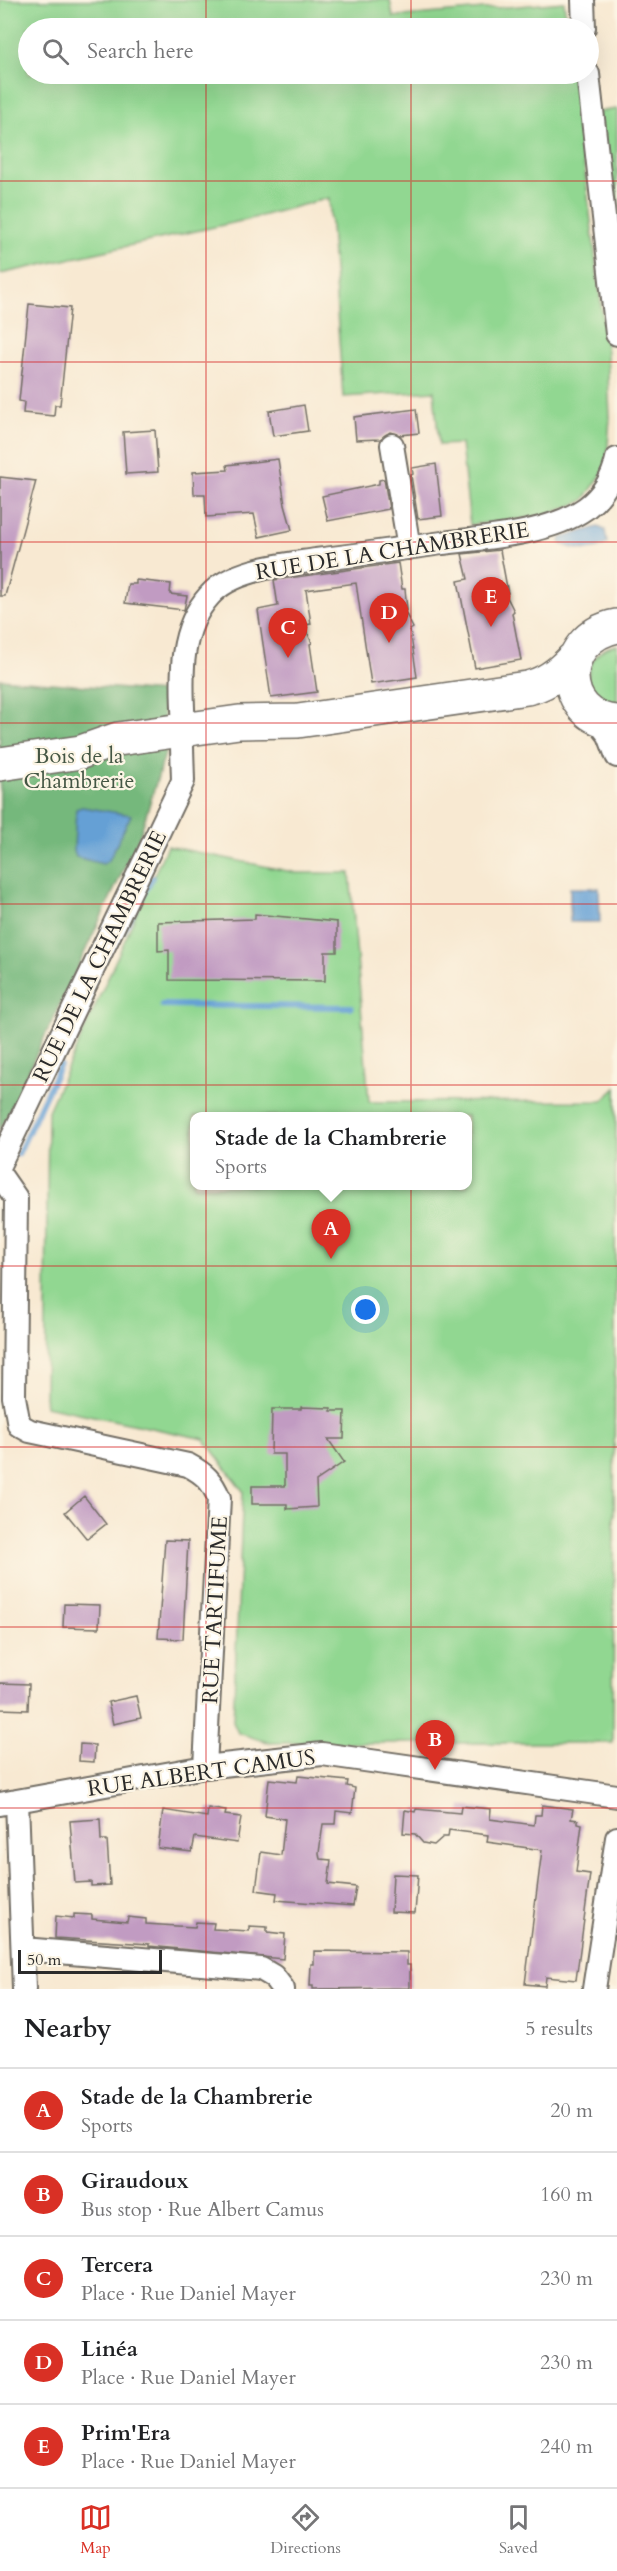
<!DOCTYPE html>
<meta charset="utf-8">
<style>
body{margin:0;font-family:Cardo,serif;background:#f6f6f6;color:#202124}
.scale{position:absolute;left:18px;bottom:15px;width:144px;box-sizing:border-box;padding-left:6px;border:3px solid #2b2b2b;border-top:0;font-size:16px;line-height:21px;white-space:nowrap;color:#2b2b2b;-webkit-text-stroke:4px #fcf5e5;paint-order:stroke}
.you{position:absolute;left:366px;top:1310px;width:21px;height:21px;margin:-15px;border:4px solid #fff;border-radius:50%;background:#1a73e8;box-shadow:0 0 0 9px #1a73e833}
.badge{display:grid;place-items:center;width:39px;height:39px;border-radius:50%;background:#d93025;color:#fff;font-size:20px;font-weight:700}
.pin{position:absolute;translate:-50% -50px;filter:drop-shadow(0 2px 3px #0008)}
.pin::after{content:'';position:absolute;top:32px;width:21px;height:18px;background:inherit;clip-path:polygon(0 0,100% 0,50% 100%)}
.popup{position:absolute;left:190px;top:1112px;width:282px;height:78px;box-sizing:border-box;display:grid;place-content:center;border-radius:12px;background:#fff;filter:drop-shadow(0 2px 4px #0005);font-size:20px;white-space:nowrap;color:#757577}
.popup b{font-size:22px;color:#202124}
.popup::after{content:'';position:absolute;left:50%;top:100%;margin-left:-12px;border:12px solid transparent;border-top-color:#fff}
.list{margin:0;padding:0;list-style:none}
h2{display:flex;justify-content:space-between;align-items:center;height:78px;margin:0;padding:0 24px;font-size:26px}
h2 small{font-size:20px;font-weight:400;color:#757577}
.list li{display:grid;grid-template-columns:39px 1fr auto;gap:18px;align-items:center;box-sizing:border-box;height:84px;padding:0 24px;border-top:2px solid #e0e0e0}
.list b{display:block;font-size:22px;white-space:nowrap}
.list p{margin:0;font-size:20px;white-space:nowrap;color:#757577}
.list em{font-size:20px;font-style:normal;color:#757577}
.icon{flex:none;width:33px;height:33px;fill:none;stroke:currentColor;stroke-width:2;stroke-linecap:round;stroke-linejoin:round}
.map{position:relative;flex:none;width:617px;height:1989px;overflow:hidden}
.search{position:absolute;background:#fff;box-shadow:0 6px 24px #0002;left:18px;right:18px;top:18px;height:66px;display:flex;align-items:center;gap:15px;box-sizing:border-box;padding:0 21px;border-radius:33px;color:#757577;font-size:22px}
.sheet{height:498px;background:#fff}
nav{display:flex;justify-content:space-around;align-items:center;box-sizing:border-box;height:84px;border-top:2px solid #e0e0e0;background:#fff;font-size:16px;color:#757577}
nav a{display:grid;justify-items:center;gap:3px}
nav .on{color:#d93025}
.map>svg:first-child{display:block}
.green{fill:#91d791;stroke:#5e815e;stroke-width:1.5;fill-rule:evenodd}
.forest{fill:#74b87b;stroke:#507253;stroke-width:1.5}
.water{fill:#65a0d5;stroke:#486680;stroke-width:1.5}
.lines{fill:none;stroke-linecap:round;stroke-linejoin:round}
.stream{stroke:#65a0d5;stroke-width:6}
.building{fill:#c19bc2}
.minor-casing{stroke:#736e65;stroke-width:26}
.secondary-casing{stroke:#736e65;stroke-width:36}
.minor{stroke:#fff;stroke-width:22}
.secondary{stroke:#fff;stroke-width:33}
.grid{fill:none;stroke:#d62828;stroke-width:1.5;stroke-opacity:0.55}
.labels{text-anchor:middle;stroke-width:4.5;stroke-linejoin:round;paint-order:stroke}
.street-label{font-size:22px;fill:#2b2b2b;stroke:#fcf5e5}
.park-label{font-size:22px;fill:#445644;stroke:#fcf5e5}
</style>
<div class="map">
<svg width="617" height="1989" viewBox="0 0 617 1989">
<rect width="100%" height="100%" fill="#fcf5e5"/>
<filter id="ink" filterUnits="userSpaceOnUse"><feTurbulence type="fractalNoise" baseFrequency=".0167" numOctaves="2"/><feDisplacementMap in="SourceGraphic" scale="12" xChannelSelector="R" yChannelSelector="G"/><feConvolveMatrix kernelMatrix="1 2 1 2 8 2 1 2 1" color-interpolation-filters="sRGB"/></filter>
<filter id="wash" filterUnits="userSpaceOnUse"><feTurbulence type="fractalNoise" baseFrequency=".008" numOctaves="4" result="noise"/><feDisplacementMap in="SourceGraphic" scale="24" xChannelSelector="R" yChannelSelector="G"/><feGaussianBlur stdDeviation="1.35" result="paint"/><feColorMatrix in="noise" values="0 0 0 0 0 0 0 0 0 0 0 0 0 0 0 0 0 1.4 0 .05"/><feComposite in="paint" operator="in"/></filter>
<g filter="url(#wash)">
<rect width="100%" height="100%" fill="#f8e9d2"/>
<path class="green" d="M0 0H390L393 17 564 2 567 28H28V74H573L607 353 610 417 607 460 602 474 583 501 544 516 470 525 461 444 439 445 434 391 343 397 329 198 246 220 0 274Z
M617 109V276L598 112Z
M617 645V710C613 709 607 707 603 705 599 703 597 698 594 695 580 674 593 649 617 645Z
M167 846 297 873H350L369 1102 602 1101 616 1088 613 1743H270L238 1733 233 1722 243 1491 204 1439 45 1406 48 1111ZM194 1116H467V1186H194Z"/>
<path class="forest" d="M0 679 163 692 165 754 140 835 0 1131Z"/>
<path class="water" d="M598 527 605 530 607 543C595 553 577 550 563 545L560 542 561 538Z
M82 807 131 815 109 860 103 864 76 857 74 850 76 809Z
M570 888H599L600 922H570Z"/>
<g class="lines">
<path class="stream" d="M123 931 152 878
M162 1005 351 1007
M18 1154 60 1065"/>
</g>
<g id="blocks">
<path class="building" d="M29 304 70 308 60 405H55L54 416 23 413 24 402 19 401Z
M304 405 308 431 273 436 269 411Z
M416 409 419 433 400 435 390 432 380 439 356 440 354 417Z
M155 430 158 472 126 474 123 432Z
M278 459 285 505 292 530 259 537 254 514 206 517 205 494H194L193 472 228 470 227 465Z
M436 464 442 516 418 519 411 475 413 474 412 468Z
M0 477 36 481 5 596H0Z
M384 479 389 509 328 521 322 496 379 484V480Z
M500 550 508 593H505L514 611 512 613 521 660 475 668 458 581 468 579 462 554Z
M398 563 402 589H405L407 610H404L413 628 410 630 417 677 371 684 356 583 306 590 311 624 304 625 312 643 310 644 317 692 271 698 258 610 278 606 274 580Z
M136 580 171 584 170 594 187 596 184 610 125 603 128 584H136Z
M255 914 337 922V952H325V981L169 980V950L158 951V922L255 919Z
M301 1407 331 1408V1411H345L344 1439H328L344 1462 316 1481 317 1507 287 1509V1504H252V1486H285V1454H271L272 1409H301Z
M84 1496 106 1524 87 1539 65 1512Z
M165 1540 188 1541 183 1639 158 1638Z
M64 1604 100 1605 99 1628 63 1627Z
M0 1683 29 1684 28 1710 0 1709Z
M136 1696 141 1718 113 1724 108 1702Z
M80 1744 95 1745 94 1762 79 1761Z
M298 1776 348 1781 347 1786 355 1788 352 1813 336 1811 335 1824H323L319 1853 320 1859 331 1860 328 1884 356 1887 353 1906 276 1900 277 1893 256 1890 261 1852 281 1855 285 1819 265 1816 269 1779 297 1782Z
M542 1805 573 1809 571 1819 578 1820V1823L582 1824 576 1872 590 1874 576 1980 546 1977 545 1986 525 1984 542 1850 487 1842 488 1835 449 1830 448 1837H443L434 1845 423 1843 415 1834 403 1833 405 1810 415 1812 416 1809 460 1813 461 1806 491 1809 490 1819 534 1825 535 1815H541Z
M208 1808 226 1811 225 1815 241 1817 237 1843 195 1837 192 1852 158 1848 163 1810 207 1817Z
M100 1819 101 1840H107L110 1885 91 1886V1882L75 1883 70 1821Z
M393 1874 418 1875 415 1913 391 1912Z
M74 1914 92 1915V1919L127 1922 128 1917 146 1919V1924L177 1926 195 1927 196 1922 214 1923 213 1929 249 1931V1926L267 1927V1932L285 1934 283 1959 149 1946V1944L55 1938 56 1916 74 1918Z
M314 1951 407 1952V1965H410V1988L313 1989V1986H310L311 1964H314Z"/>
</g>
</g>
<g filter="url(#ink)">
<use href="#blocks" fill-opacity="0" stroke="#736e65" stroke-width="1.5"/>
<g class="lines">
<defs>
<path id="minor" d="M583 0 584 28
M588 74 617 334
M392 445 409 548
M592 713 609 735 617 756
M184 729C182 684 176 632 210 595 233 569 283 565 316 560 358 555 400 549 442 543 485 538 550 534 586 508 602 496 613 478 617 459
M0 1163 183 781 182 747
M0 1175 16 1198 14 1397 19 1425 30 1431 188 1465C205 1474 212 1481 219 1498L205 1767
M17 1801 24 1989
M0 1804 205 1767 322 1754 617 1796
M23 1949 261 1969 273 1976 283 1989
M594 1989 617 1838"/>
<path id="secondary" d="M617 626C555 638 559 719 617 722
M0 764 81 752 118 739 239 722 298 721 527 688C546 684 561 672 573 659"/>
</defs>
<use href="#minor" class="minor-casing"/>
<use href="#secondary" class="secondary-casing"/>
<use href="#minor" class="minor"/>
<use href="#secondary" class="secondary"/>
</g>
</g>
<path class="grid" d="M206 0V28M411 0V28M206 74V1989M411 74V1989M0 181H617M0 362H617M0 542H617M0 723H617M0 904H617M0 1085H617M0 1266H617M0 1447H617M0 1627H617M0 1808H617"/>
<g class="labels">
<g class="street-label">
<text transform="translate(392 550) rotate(-9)" y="8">RUE DE LA CHAMBRERIE</text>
<text transform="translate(99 956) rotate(-64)" y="8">RUE DE LA CHAMBRERIE</text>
<text transform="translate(214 1610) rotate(-87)" y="8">RUE TARTIFUME</text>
<text transform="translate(201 1772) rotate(-8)" y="8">RUE ALBERT CAMUS</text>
</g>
<g class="park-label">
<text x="79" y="763">Bois de la<tspan x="79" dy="25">Chambrerie</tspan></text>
</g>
</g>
</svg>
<div class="scale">50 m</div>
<div class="you"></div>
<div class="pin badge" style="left:331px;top:1259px">A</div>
<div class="popup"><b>Stade de la Chambrerie</b>Sports</div>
<div class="pin badge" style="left:435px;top:1770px">B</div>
<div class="pin badge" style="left:288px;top:658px">C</div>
<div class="pin badge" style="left:389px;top:643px">D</div>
<div class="pin badge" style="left:491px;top:627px">E</div>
<div class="search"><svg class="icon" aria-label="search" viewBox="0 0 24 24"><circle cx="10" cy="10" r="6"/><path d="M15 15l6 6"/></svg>Search here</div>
</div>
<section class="sheet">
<h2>Nearby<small>5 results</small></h2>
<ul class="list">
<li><span class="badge">A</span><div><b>Stade de la Chambrerie</b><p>Sports</p></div><em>20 m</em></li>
<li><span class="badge">B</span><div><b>Giraudoux</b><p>Bus stop · Rue Albert Camus</p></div><em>160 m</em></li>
<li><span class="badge">C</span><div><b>Tercera</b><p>Place · Rue Daniel Mayer</p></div><em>230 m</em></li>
<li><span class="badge">D</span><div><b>Linéa</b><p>Place · Rue Daniel Mayer</p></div><em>230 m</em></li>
<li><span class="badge">E</span><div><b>Prim'Era</b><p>Place · Rue Daniel Mayer</p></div><em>240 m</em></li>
</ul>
</section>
<nav>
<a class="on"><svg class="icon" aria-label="map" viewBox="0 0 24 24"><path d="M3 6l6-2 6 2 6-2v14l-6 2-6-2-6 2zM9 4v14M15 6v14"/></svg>Map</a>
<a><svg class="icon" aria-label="directions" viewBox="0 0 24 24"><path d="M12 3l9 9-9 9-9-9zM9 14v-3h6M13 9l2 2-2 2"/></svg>Directions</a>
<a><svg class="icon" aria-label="saved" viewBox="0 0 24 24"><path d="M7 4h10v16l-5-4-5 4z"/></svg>Saved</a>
</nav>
